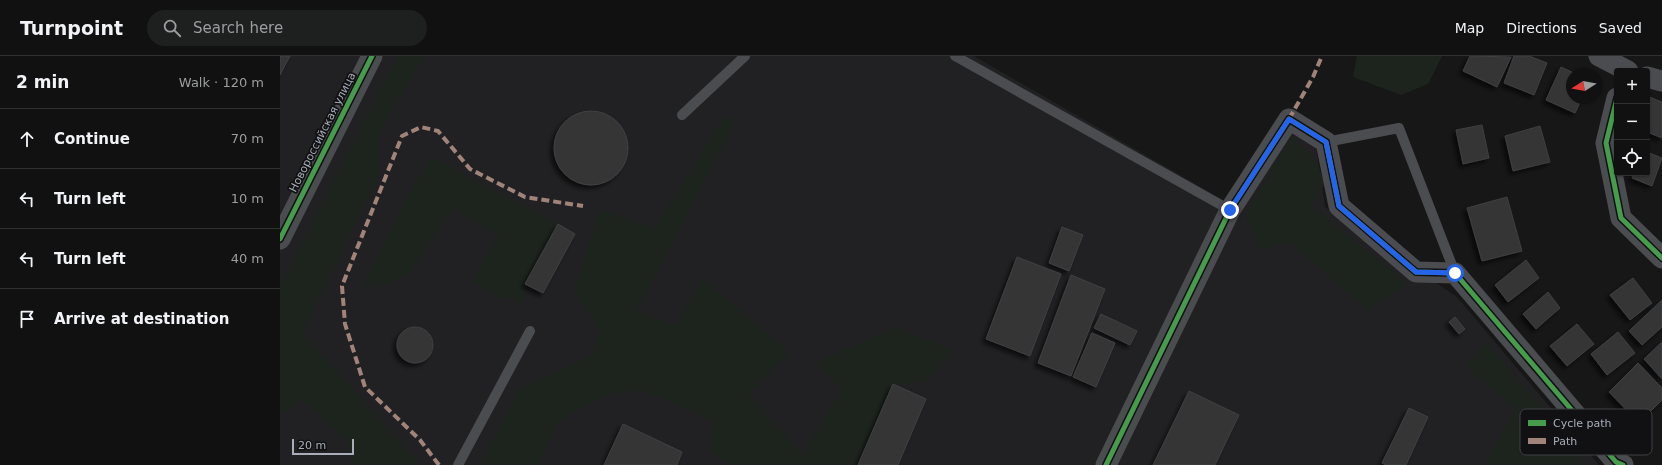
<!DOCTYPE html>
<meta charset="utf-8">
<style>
body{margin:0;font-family:"DejaVu Sans",sans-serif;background:#1e1f1f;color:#f1f3f6}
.controls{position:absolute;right:12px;top:12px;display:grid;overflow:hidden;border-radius:4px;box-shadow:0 1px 3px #0004}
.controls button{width:36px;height:36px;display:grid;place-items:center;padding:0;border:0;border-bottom:1px solid #303131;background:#111;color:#f1f3f6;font:20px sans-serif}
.compass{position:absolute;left:1286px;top:12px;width:36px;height:36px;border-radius:50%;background:#111;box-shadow:0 1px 3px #0004;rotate:259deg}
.scale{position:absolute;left:12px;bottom:10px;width:62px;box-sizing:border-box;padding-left:4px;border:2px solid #a8adb8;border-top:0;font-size:11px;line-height:14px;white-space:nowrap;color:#a8adb8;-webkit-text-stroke:3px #111113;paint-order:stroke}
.stop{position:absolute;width:12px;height:12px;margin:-9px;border:3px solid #2563eb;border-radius:50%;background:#fff}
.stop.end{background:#2563eb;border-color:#fff;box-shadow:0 1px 4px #0008}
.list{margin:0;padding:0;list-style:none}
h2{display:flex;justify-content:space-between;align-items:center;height:52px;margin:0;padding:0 16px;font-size:17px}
h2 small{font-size:13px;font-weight:400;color:#9c9d9f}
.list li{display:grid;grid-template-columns:26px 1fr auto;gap:12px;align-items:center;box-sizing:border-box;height:60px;padding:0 16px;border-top:1px solid #303131}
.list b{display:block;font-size:15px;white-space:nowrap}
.list em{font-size:13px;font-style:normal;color:#9c9d9f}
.icon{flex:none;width:22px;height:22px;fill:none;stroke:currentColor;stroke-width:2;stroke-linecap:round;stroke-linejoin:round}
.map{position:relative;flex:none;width:1382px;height:409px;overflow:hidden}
header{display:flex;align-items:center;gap:24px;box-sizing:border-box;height:56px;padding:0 20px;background:#111;border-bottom:1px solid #303131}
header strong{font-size:19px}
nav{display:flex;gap:22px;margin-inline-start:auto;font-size:14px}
.search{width:280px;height:36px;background:#1e1f1f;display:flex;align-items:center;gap:10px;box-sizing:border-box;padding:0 14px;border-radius:22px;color:#9c9d9f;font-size:15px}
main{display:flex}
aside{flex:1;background:#111}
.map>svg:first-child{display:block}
.built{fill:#212123}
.green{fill:#1d241e}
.building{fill:#353536;stroke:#3f4043;filter:url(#shadow)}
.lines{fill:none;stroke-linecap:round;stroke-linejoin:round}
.service{stroke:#4b4c50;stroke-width:10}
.minor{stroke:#4b4c50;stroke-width:21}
.quiet{stroke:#a18479;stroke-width:4;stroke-dasharray:8 4;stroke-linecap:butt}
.cycleway-casing{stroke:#111113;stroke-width:8}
.cycleway{stroke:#469c4c;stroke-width:5}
.route{stroke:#2563eb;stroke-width:5}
.labels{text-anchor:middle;stroke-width:3.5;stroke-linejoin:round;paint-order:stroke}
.street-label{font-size:11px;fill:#a8adb8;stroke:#111113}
.key{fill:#111113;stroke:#3e4045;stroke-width:1}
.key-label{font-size:11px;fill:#a8adb8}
</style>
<header>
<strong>Turnpoint</strong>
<div class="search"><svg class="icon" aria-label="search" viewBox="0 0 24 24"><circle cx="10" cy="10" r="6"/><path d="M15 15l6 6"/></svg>Search here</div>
<nav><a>Map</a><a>Directions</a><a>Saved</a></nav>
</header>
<main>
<aside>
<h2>2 min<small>Walk · 120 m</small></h2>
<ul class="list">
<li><svg class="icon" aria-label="ahead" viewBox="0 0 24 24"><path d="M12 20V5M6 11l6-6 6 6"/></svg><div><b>Continue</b></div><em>70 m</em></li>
<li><svg class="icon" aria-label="left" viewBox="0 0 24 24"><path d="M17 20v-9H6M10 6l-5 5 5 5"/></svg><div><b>Turn left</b></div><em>10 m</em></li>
<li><svg class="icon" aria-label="left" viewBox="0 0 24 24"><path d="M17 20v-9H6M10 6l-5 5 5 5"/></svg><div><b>Turn left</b></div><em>40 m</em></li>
<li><svg class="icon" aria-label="arrive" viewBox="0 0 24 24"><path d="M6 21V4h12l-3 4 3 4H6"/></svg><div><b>Arrive at destination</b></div></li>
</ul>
</aside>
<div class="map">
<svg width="1382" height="409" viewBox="0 0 1382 409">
<defs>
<filter id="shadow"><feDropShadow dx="-3.5" dy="3.5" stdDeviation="2" flood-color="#0009"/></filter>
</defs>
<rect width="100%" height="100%" fill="#171717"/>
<path class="built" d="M0 0H694L957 152 1005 74 1036 90 1045 151 1177 241 1319 409H0Z"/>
<path class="green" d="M119 0H144L98 79 99 121 22 277 141 409H75L66 384 21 342 7 357 0 354V231L103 27Z
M1077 0H1162L1148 28 1121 39 1073 21Z
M445 59 454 69 357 254 396 270 422 222 509 296 469 338 522 399 562 333 535 307 616 271 673 295 647 325 613 329 578 409H449L429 395 433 365 363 334 328 338 278 365 258 409H199L241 332 310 301 321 275 294 235 320 154 374 173Z
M1012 81 1036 104 1045 128 1030 149 1127 227 1087 254 1010 186 981 194 965 158Z
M151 101 278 168 245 228 244 246 217 241 193 224 219 179 173 153 129 218 99 232 84 229 128 139Z
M1206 287 1292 386 1305 409H1205L1236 353 1185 310Z"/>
<path class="building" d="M0 0H10L0 19Z
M1190 0 1231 1 1217 31 1183 15Z
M1234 0H1249L1267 7 1254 39 1224 27Z
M1281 11 1296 18H1292V42H1302L1295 57 1266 44Z
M1367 40 1382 46V82L1367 76Z
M274 92a37 37 0 1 1 74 0a37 37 0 1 1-74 0Z
M1202 69 1209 102 1183 108 1176 74Z
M1260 70 1270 106 1233 115 1225 80Z
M1367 96 1382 102 1372 130 1352 122 1354 117H1367Z
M1227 141 1242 195 1202 205 1187 152Z
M278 168 295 178 263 237 245 228Z
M782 171 803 179 789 215 769 207Z
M737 201 781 218 750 300 706 283Z
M1246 204 1259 222 1228 246 1215 229Z
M791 219 825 233 791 320 758 307Z
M1353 222 1372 247 1350 264 1330 239Z
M1268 236 1280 252 1256 273 1243 258Z
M1382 244V271L1362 289 1349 275Z
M821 258 857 275 850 289 814 272Z
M1175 261 1185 273 1179 278 1169 266Z
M1297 268 1314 288 1287 310 1270 290Z
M117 289a18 18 0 1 1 36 0a18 18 0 1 1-36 0Z
M1338 276 1355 297 1327 319 1311 298Z
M812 277 835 287 816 331 793 321Z
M1382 286V323L1364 303Z
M1358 307 1382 332V344L1359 367 1329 336Z
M613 328 646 343 618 409H578Z
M909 335 959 359 935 409H873Z
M1129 352 1148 361 1126 409H1106L1102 407Z
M343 368 402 396 397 409H324Z"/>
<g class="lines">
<path class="service" d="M675 0 950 154
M402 59 465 0
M1046 86 1119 72 1175 217
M178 409 250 275"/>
<path class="minor" d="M1319 0 1348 15
M1367 21 1382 25
M1337 42 1326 87 1341 162 1382 202
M0 183 92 0
M826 409 950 154 1009 63 1046 86 1059 150 1136 216 1175 217 1336 406 1343 409"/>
<path class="quiet" d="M1009 63 1033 21 1042 0
M159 409 140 384 85 331 65 268 62 230 122 80 141 71 158 75 190 113 245 141 303 150"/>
<defs>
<path id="cycleway" d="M1337 42 1326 87 1341 162 1382 202
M0 183 92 0
M826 409 950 154 1009 63 1046 86 1059 150 1136 216 1175 217 1336 406 1343 409"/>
</defs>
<use href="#cycleway" class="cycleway-casing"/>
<use href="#cycleway" class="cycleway"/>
</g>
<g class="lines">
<path class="route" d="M950 154 1009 63 1046 86 1059 150 1136 216 1175 217"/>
</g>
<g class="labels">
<g class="street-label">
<text transform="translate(42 76) rotate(-63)" y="4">Новороссийская улица</text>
</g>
</g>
<rect x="1240" y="353" width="132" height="46" rx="6" class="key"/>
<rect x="1248" y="364" width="18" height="6" fill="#469c4c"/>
<rect x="1248" y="382" width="18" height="6" fill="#a18479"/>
<g class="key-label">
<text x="1273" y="371">Cycle path</text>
<text x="1273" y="389">Path</text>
</g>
</svg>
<div class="controls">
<button>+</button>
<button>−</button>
<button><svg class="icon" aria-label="locate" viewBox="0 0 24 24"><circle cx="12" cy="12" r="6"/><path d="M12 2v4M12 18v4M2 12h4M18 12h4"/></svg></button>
</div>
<svg class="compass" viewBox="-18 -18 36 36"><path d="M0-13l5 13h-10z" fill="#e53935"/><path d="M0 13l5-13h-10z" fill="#9c9d9f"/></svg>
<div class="scale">20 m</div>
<div class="stop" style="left:1175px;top:217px"></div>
<div class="stop end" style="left:950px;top:154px"></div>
</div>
</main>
